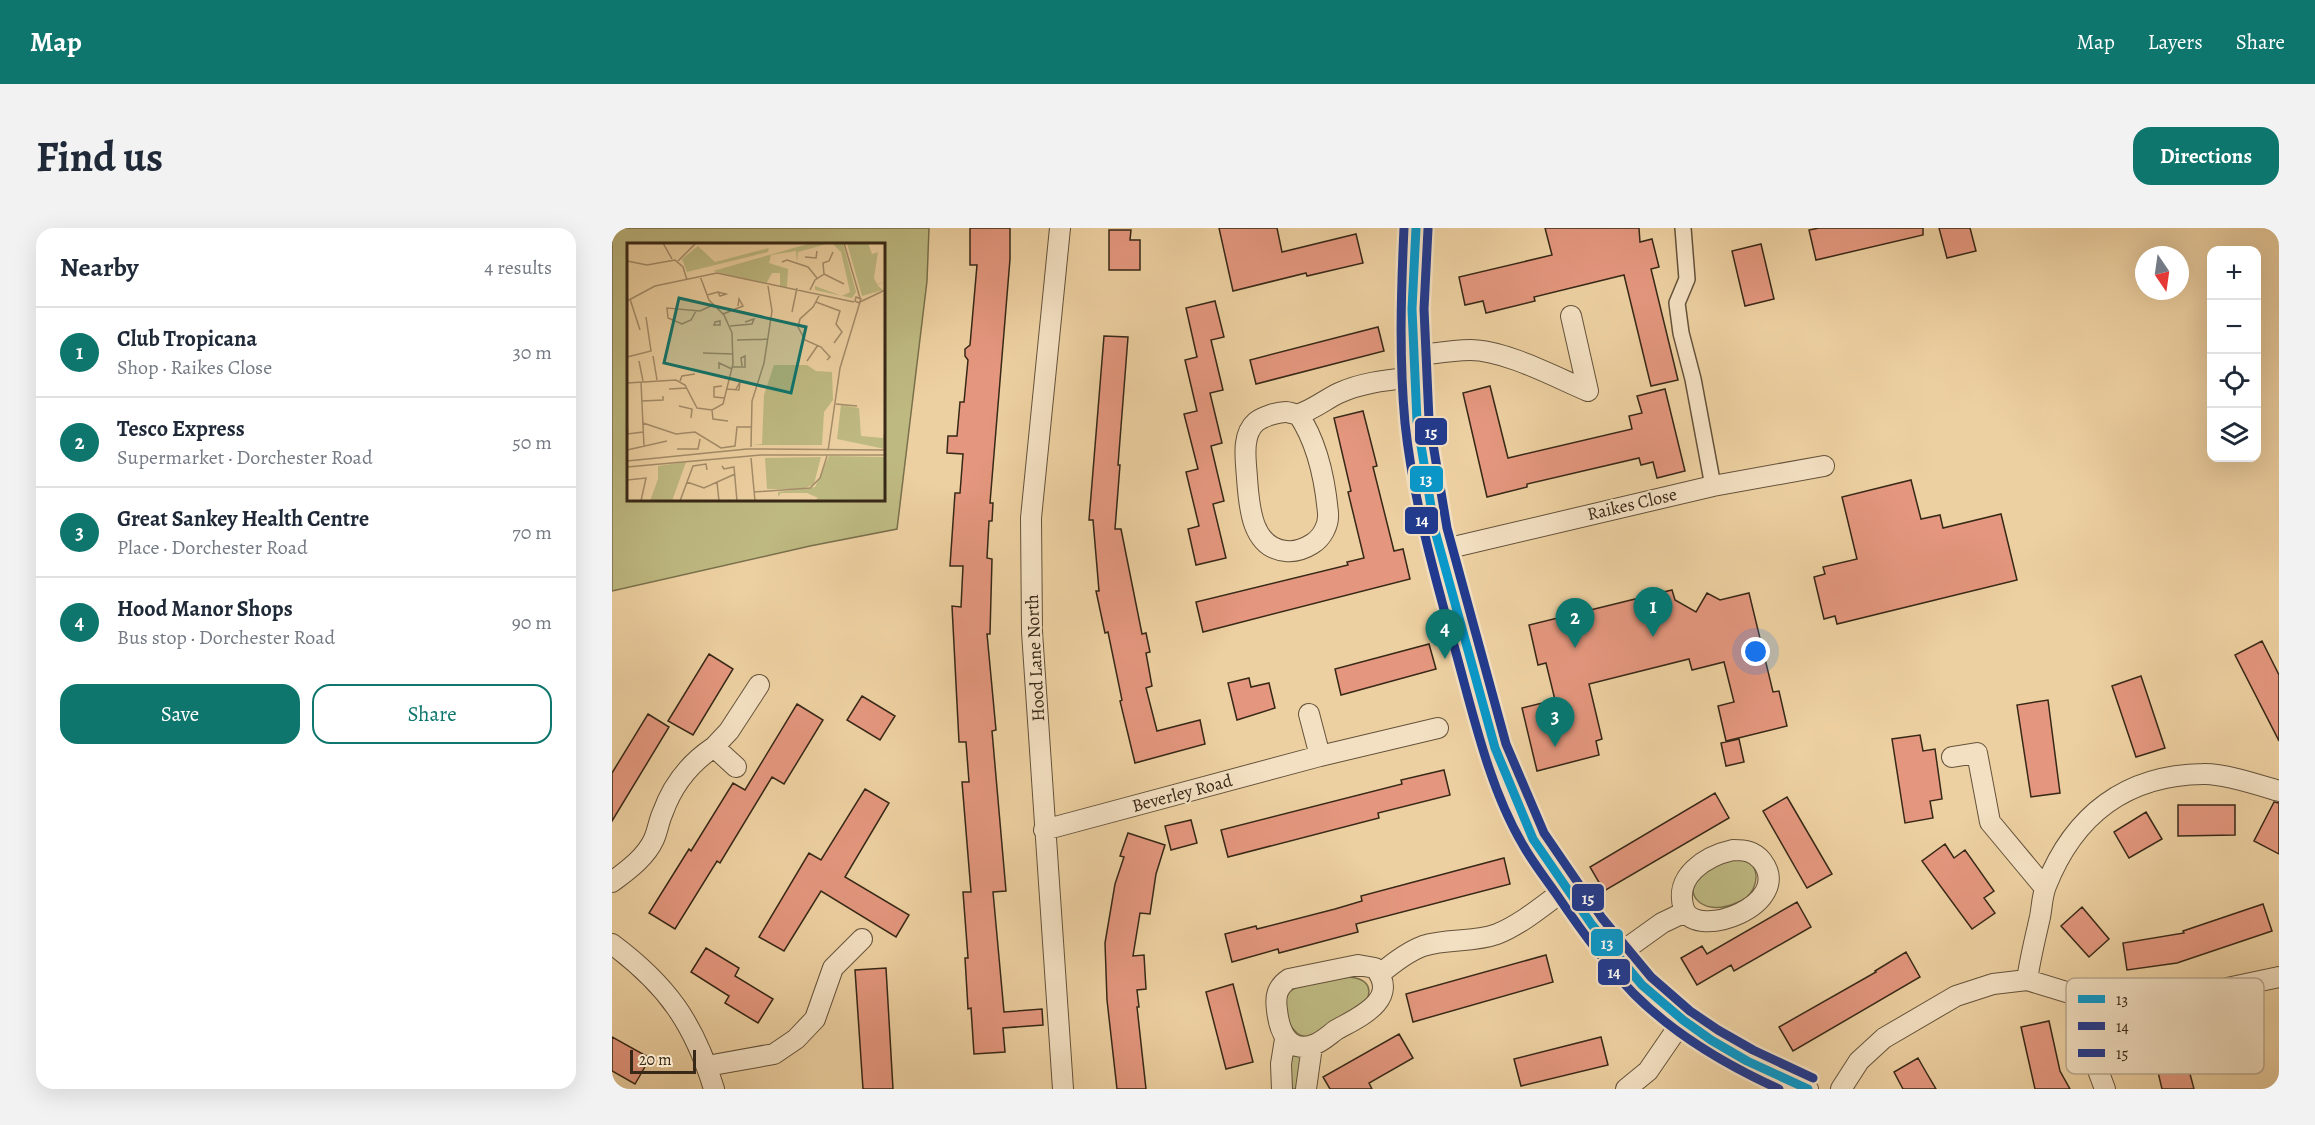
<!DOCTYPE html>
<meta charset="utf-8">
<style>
body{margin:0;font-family:Alegreya,serif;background:#f2f2f3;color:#1f2937}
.controls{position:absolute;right:18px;top:18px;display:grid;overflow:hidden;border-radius:12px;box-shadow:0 6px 24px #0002}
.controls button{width:54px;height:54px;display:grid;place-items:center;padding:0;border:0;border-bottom:2px solid #e0e1e3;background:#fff;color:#1f2937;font:30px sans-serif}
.compass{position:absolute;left:1523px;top:18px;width:54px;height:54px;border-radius:50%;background:#fff;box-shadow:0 6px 24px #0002;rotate:167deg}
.scale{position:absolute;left:18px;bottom:15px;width:66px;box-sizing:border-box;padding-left:6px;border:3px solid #372817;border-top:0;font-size:16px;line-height:21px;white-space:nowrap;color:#372817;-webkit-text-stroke:4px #f3e0c2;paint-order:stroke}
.you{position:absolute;left:1144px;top:424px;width:21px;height:21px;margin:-15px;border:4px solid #fff;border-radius:50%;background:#1a73e8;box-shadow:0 0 0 9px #1a73e833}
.badge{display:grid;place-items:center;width:39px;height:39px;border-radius:50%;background:#0f766e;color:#fff;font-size:20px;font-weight:700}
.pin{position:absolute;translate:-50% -50px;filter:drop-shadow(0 2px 3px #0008)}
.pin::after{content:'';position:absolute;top:32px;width:21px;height:18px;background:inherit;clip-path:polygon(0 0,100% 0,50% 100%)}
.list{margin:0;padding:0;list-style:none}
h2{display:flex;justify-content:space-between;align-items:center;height:78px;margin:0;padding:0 24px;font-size:26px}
h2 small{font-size:20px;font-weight:400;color:#747a83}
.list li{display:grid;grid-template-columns:39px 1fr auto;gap:18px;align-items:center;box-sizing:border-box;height:90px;padding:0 24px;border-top:2px solid #e0e1e3}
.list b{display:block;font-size:22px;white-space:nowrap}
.list p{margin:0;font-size:20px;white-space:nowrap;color:#747a83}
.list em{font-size:20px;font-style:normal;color:#747a83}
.actions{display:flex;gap:12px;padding:18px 24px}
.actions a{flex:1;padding:14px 0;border:2px solid #0f766e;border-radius:18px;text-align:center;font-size:21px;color:#0f766e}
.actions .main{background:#0f766e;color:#fff}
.icon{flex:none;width:33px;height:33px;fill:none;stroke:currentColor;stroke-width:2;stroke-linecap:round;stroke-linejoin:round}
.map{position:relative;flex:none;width:1667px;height:861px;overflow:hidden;border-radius:18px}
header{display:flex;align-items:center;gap:36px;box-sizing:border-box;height:84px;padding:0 30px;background:#0f766e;color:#fff}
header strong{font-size:28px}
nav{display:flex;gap:33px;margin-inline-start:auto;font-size:21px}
.intro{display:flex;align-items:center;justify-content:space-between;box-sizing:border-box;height:144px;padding:0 36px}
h1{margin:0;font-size:42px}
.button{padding:15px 27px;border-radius:18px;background:#0f766e;color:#fff;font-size:21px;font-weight:700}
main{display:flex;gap:36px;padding:0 36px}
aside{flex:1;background:#fff;border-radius:18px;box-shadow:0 6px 24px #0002}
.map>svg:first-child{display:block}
.green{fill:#beb981;stroke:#7a704c;stroke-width:1.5;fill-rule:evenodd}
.building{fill:#e4977e;stroke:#372817;stroke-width:1.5}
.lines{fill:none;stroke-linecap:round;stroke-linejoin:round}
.pedestrian-casing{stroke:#64523a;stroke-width:18}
.minor-casing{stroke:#64523a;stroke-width:22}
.pedestrian{stroke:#f3e0c2;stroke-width:15}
.minor{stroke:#f3e0c2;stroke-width:20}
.bus-1-casing{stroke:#f3e0c2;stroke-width:14}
.bus-2-casing{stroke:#f3e0c2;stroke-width:14}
.bus-3-casing{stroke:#f3e0c2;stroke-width:14}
.bus-1{stroke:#0898ca;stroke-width:9}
.bus-2{stroke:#213a8f;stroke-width:9}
.bus-3{stroke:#213a8f;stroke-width:9}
.labels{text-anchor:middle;stroke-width:4.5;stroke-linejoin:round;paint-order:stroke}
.street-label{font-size:18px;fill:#372817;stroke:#f3e0c2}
.inset-road{fill:none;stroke:#a48d6a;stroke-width:1.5}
.view{fill:#0f766e;fill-opacity:0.15;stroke:#0f766e;stroke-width:3}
.inset-edge{fill:none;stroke:#372817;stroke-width:3}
.key{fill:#f3e0c2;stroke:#bba98f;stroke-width:1.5}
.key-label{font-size:16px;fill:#372817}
.line-badge{stroke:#f3e0c2;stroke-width:2}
.badge-label{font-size:16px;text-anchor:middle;font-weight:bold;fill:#fff}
</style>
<header>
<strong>Map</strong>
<nav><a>Map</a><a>Layers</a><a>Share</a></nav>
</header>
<div class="intro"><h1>Find us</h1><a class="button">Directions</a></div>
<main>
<aside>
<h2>Nearby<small>4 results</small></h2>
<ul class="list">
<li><span class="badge">1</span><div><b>Club Tropicana</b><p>Shop · Raikes Close</p></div><em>30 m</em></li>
<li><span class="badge">2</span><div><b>Tesco Express</b><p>Supermarket · Dorchester Road</p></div><em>50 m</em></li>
<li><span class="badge">3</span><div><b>Great Sankey Health Centre</b><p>Place · Dorchester Road</p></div><em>70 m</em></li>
<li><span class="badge">4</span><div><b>Hood Manor Shops</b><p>Bus stop · Dorchester Road</p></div><em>90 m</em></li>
</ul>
<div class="actions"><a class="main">Save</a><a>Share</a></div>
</aside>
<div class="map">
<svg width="1667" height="861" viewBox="0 0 1667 861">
<rect width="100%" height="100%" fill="#edd0a1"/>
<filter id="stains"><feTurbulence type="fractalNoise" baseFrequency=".00333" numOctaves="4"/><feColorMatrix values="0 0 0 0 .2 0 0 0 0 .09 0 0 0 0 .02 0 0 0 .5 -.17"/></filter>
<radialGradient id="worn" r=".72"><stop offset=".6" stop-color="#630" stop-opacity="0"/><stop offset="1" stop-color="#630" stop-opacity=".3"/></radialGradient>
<path class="green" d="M0 0H317L315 53 285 301 198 318 0 363ZM16 16H272V272H16Z
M1120 630 1136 631C1144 640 1147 649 1141 661 1138 668 1132 672 1124 675 1089 691 1064 661 1095 642 1102 637 1112 634 1120 630Z
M737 749C752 750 761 757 755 772L698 809C693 809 689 808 685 805 675 797 668 771 678 763 688 755 724 751 737 749Z
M686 825H689L688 861H676L677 830Z"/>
<path class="building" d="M358 0H398V31L378 275H381L380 293H377L375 330 380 331 378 406H375L384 502 380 503 394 663 381 664 392 784 430 781 431 797 391 800 393 824 362 826 359 780 356 781 353 730H356L351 664H359L350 554H357L354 514H347L340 378 349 379 351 338H338L343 265H348L351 226 335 225 336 208H345L348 174H352L356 132 353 128V121L358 117 365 37H358Z
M607 0H665L670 24 744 6 751 35 695 48 694 45 621 63Z
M933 0H1027L1028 14 1040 11 1047 39 1039 41 1066 152 1039 158 1012 47 922 69 923 73 874 85 871 73 853 77 847 49 940 27Z
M1207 0H1311V7L1204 32 1197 2Z
M1327 0H1358L1364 23 1335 30Z
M497 2H519L518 12H528V42H497Z
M1149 16 1162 71 1133 78 1120 23Z
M603 73 612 109 599 112 611 162 598 165 610 215 599 218 612 273 601 276 614 330 584 337 576 301 587 298 574 244 586 241 572 186 585 183 573 132 585 129 574 80Z
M766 99 772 123 644 156 638 132Z
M492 108 516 109 506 237H508L503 301H509L530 406 534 405 538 424 534 425 540 458 534 460 545 503 588 492 593 516 523 535 508 473 510 472 496 404 493 405 484 363H487L481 292H477Z
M878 158 896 230 1020 201 1017 188 1030 185 1025 168 1053 161 1073 243 1045 250 1041 234 1029 237 1027 230 915 256V259L875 269 851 165Z
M751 183 765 238 761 239 782 323 791 321 798 351 591 404 584 374 736 337 735 334 752 330 736 264 739 263 722 190Z
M1299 252 1309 291 1328 287 1331 300 1389 286 1405 352 1225 396 1223 388 1212 391 1202 349 1213 346 1211 339 1245 331 1230 269Z
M1060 362 1063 372 1084 384 1095 365 1108 372 1137 365 1161 464 1167 463 1175 498 1114 513 1106 478 1122 474 1112 434 1080 442 1077 431 977 456 990 511 984 513 987 527 925 543 910 480 943 472 934 435 926 437 917 397Z
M1650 413 1667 447V513L1623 427Z
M817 416 824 441 729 467 723 441Z
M97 426 121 441 81 507 56 493Z
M1529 448 1553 520 1524 529 1500 458Z
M637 450 639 459 657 455 663 480 625 492 616 455Z
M250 468 283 488 268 512 235 492Z
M1436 472 1448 565 1419 569 1405 477Z
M185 476 211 492 172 556 160 549 108 635 105 633 63 701 37 685 77 621 79 623 121 555 133 562Z
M36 486 57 499 0 593V545Z
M1308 507 1311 523 1323 521 1330 571 1318 573 1321 590 1293 595 1280 511Z
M1127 511 1132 534 1114 538 1109 515Z
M832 542 838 567 766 585 767 590 616 629 609 602 790 556 789 552Z
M253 561 277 575 233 649 297 687 284 709 209 663 172 723 147 709 197 625 209 632Z
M1103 565 1117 590 992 663 978 639Z
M1175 569 1220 646 1195 660 1151 583Z
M1662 574 1667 575V626L1642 613Z
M1566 577H1623V607L1566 608Z
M1534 584 1550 611 1517 630 1502 604Z
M579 592 585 615 559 622 553 598Z
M516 605 553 617 544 646 538 686 528 685 521 728 532 727 534 761 525 762 527 779H525L534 861H505L495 772 493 715 503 656 512 629 508 628Z
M1333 616 1342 630 1353 622 1382 663 1372 670 1383 685 1360 701 1310 633Z
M892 630 898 656 744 696 746 704 667 725 666 721 620 734 613 706 644 698 645 701 723 681 750 673 749 668Z
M1185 674 1199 699 1122 743 1119 737 1085 757 1069 730 1090 718 1095 726Z
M1651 676 1660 703 1565 735 1515 742 1511 715 1572 705 1571 703Z
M1470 679 1497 711 1477 729 1449 698Z
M94 720 127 740 123 748 161 771 146 795 113 775 117 768 79 744Z
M1294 724 1308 749 1181 823 1167 799 1264 744 1263 743Z
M934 727 941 754 801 794 794 766Z
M274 740 281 861H251L243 742Z
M621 756 641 834 614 841 594 764Z
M1565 791 1573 827 1582 861H1550L1535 798Z
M1437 793 1448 843 1458 861H1423L1409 799Z
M787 806 801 830 757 855 760 861H718L711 849Z
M0 809 38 830 23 856 0 843Z
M989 809 996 837 909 858 902 831Z
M1306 830 1314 844 1324 861H1291L1282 844Z"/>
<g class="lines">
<defs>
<path id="pedestrian" d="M1071 0 1075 51 1065 75 1069 105 1081 151 1101 258"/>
<path id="minor" d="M448 0 419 290 420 404 451 861
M804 0 800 81 805 193 810 228 823 303 883 520 903 571 921 611 980 697 1030 757 1071 792 1099 812 1135 833 1196 861
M802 128C820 126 839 122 858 122 893 122 943 149 976 163L959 88
M686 186C705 214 713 252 716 285 717 297 710 310 700 316 692 321 683 324 674 323 639 320 637 277 635 250 634 233 629 207 644 194 650 189 665 184 674 184 678 184 683 187 687 186 701 182 714 171 727 165 751 154 777 152 803 149
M829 322 1101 258 1212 238
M697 486 708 528
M1340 529 1365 525 1378 594 1433 660
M124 539 102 519 117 503 147 457
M432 602 708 528 826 500
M1121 622C1133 622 1142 623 1150 633 1183 677 1083 713 1072 681 1061 648 1094 628 1121 622Z
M0 654C16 642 34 629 42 611 46 602 47 592 51 584 61 556 78 535 102 519
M0 716C55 757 82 795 102 861
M1004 728 1050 695 1073 684
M746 737 763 740C789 772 745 790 724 802 717 807 710 814 701 817 675 826 667 801 665 782 663 768 665 759 677 751Z
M768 746C781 735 795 724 811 718 835 710 861 715 885 706 910 696 933 676 955 660
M1415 752C1418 731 1423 711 1428 689 1430 679 1430 668 1434 658 1462 587 1514 547 1591 546 1611 545 1647 557 1667 563
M1474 770 1481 829 1493 861
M95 838 162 826 184 811 203 791 221 740 250 711
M670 861 669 836 673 811
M694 861 700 818
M1014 861 1036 843 1071 792
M1229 861 1247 833 1272 810 1344 768 1381 756 1415 752 1474 770 1521 773 1587 766 1667 749"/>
</defs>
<use href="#pedestrian" class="pedestrian-casing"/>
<use href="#minor" class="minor-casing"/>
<use href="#pedestrian" class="pedestrian"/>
<use href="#minor" class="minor"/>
<defs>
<path id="bus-1" d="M804 0 800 81 805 193 823 303 883 520 921 611 980 697 1030 757 1071 792 1099 812 1135 833 1196 861"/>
<path id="bus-2" d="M792 0C789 65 787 130 793 195 801 270 821 342 841 414 860 481 876 558 911 617 921 635 934 651 945 667 968 701 993 736 1022 766 1063 807 1114 837 1167 861"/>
<path id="bus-3" d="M816 1 812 81 817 192 835 300 894 516 932 605 990 690 1039 749 1078 783 1106 802 1141 822 1201 850"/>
</defs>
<use href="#bus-1" class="bus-1-casing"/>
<use href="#bus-2" class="bus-2-casing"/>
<use href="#bus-3" class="bus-3-casing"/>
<use href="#bus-1" class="bus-1"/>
<use href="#bus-2" class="bus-2"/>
<use href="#bus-3" class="bus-3"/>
</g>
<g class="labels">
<g class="street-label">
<text transform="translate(1020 276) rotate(-13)" y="6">Raikes Close</text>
<text transform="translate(423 430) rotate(-93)" y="6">Hood Lane North</text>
<text transform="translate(570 565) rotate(-15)" y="6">Beverley Road</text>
</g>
</g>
<g transform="translate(15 15)">
<rect width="258" height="258" fill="#edd0a1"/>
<path d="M184 0H203L171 9 170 20 169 8 144 12 142 20 161 26 160 44H153V30H145L139 41 86 28ZM205 0H216L229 49 225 55 188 47V43L215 53 223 49 214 9ZM220 0H241L245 11 251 9 247 35 250 41 257 39 250 42 256 47 235 53ZM71 3 88 19 142 5 141 9 60 29 55 16ZM147 122H180L189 128 205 129 206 157 197 169 195 202H126L135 201 137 152ZM214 162 232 165 234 193 256 195 258 184V206L210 196ZM202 213 258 214V258H187L191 255 180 250H154L151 254V249L188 244ZM194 214 187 241 176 246H140L138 215ZM59 219 45 258H23L31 236V223Z" fill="#beb981"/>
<path class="inset-road" d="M36 0 45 16M217 0 233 55M178 14 189 15 190 8M0 18 20 22 48 17 56 24 60 37M51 18 69 0M155 19 160 17 181 24 190 35M197 31 217 41M183 47 188 37 197 31 196 20 202 18 206 9M193 51 186 64 173 76 171 84 178 97 194 104 203 114 200 117M80 52 91 49 99 51 93 53 91 49M229 54 234 56 232 60 228 58ZM3 56 13 87M0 58 28 43 90 30 227 59M189 59 213 68 209 81 215 89 207 100M233 59 258 47M69 68 64 77 55 81 41 75 40 65 73 68 86 62M165 69 170 45M96 71 116 63 112 56 111 63M93 78V82H87L88 79ZM103 83 125 81 127 76 118 79M110 97 141 96M76 110 106 111M26 113 30 137M0 114 24 108 19 74M12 118 16 138M180 118 191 102M106 124H118V113L114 115 115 123M92 126V120L105 126M53 138 55 133 68 131M14 139 17 204M0 140 49 137 58 142 70 165 85 167 96 161 106 121 105 90 97 72 82 57 73 33M95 143 87 144V154L98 155M42 146 60 145M100 146 112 147 113 139 109 146M15 158 36 157V153M209 161 230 163M52 163 65 166 64 175M85 167 86 176 101 178M16 180 49 191 68 189 94 205 108 203 110 184H124M0 183 1 191 16 189M124 204 125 158 137 120 145 68 141 43M50 206H71L73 196M0 207 40 198M201 208 213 125 233 59M124 215 128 258M0 218 120 206 258 207M95 223 97 226 107 224 110 258M0 224 134 212H258M0 237 19 235 14 258M60 239 77 245 108 231M90 239 92 258M127 249 183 245 193 235 200 213M53 258 66 223 79 221 80 227"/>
<path class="view" d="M52 55 179 84 164 150 37 120Z"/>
<rect width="258" height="258" class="inset-edge"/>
</g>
<rect x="1454" y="750" width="198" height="96" rx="9" class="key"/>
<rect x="1466" y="767" width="27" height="8" fill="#0898ca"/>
<rect x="1466" y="794" width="27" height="8" fill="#213a8f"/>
<rect x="1466" y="821" width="27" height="8" fill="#213a8f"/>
<g class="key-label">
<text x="1504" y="777">13</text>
<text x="1504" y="804">14</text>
<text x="1504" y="831">15</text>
</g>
<g class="line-badge">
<rect x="802" y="189" width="34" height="29" rx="6" fill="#213a8f"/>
<rect x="797" y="237" width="35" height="28" rx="6" fill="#0898ca"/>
<rect x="792" y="278" width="35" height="29" rx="6" fill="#213a8f"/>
<rect x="959" y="655" width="34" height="29" rx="6" fill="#213a8f"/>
<rect x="978" y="700" width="34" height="29" rx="6" fill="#0898ca"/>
<rect x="985" y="730" width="34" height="28" rx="6" fill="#213a8f"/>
</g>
<g class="badge-label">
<text x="819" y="210">15</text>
<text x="814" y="257">13</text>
<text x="810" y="298">14</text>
<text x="976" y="676">15</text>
<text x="995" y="721">13</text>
<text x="1002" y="750">14</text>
</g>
<rect width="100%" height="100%" filter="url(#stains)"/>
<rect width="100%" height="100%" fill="url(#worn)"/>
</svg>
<div class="controls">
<button>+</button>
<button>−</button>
<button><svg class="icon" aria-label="locate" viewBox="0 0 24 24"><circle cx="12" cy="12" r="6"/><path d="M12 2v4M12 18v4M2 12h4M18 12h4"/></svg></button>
<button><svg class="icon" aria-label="layers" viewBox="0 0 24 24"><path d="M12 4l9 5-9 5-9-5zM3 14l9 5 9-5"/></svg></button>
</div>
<svg class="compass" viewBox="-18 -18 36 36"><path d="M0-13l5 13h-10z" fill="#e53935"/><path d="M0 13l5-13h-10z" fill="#747a83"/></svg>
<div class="scale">20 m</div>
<div class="you"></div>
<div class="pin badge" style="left:1041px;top:409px">1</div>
<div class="pin badge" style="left:963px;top:420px">2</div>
<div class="pin badge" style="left:943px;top:519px">3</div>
<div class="pin badge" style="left:833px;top:431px">4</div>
</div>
</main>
